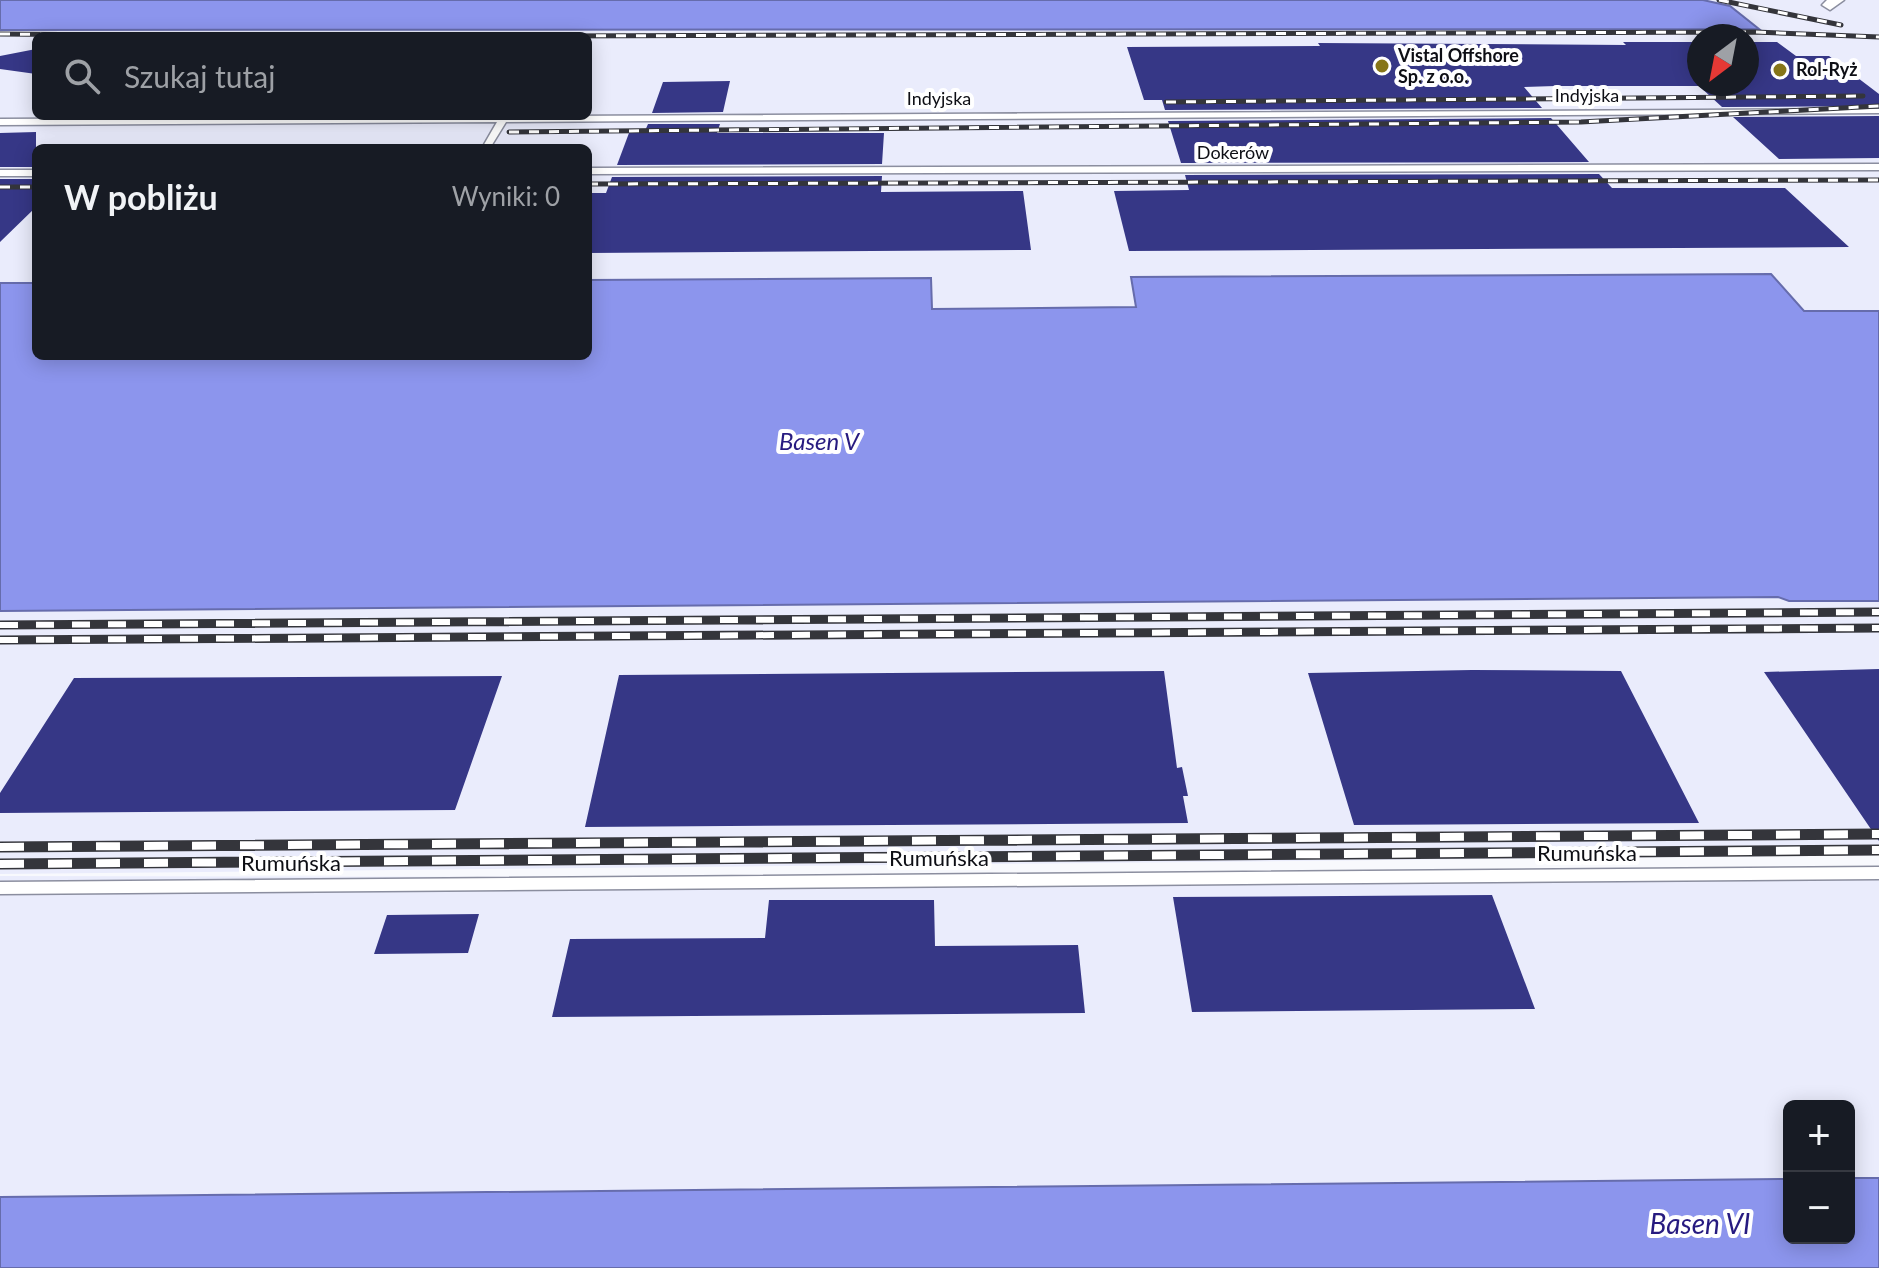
<!DOCTYPE html>
<html lang="pl">
<meta charset="utf-8">
<style>
body{margin:0;font-family:Lato,sans-serif;background:#20242c;color:#f1f3f6}
.controls{position:absolute;right:24px;bottom:24px;display:grid;overflow:hidden;border-radius:12px;box-shadow:0 4px 20px #0003}
.controls button{width:72px;height:72px;display:grid;place-items:center;padding:0;border:0;border-bottom:2px solid #363941;background:#171b24;color:#f1f3f6;font:40px sans-serif}
.compass{position:absolute;left:1687px;top:24px;width:72px;height:72px;border-radius:50%;background:#171b24;box-shadow:0 4px 20px #0003;rotate:212deg}
.list{margin:0;padding:0;list-style:none}
h2{display:flex;justify-content:space-between;align-items:center;height:104px;margin:0;padding:0 32px;font-size:34px}
h2 small{font-size:26px;font-weight:400;color:#9ea1a6}
.icon{flex:none;width:44px;height:44px;fill:none;stroke:currentColor;stroke-width:2;stroke-linecap:round;stroke-linejoin:round}
.map{position:relative;flex:none;width:1879px;height:1268px;overflow:hidden}
.search{position:absolute;background:#171b24;box-shadow:0 4px 20px #0003;left:32px;top:32px;width:560px;height:88px;display:flex;align-items:center;gap:20px;box-sizing:border-box;padding:0 28px;border-radius:12px;color:#9ea1a6;font-size:30px}
.panel{position:absolute;background:#171b24;box-shadow:0 4px 20px #0003;left:32px;top:144px;width:560px;height:216px;border-radius:12px}
.map>svg:first-child{display:block}
.built{fill:#eaecfc;fill-rule:evenodd}
.water{fill:#8c95ed;stroke:#666cac;stroke-width:2}
.building{fill:#363786}
.lines{fill:none;stroke-linecap:round;stroke-linejoin:round}
.lane-casing{stroke:#8b8e9f;stroke-width:3}
.street-casing{stroke:#8b8e9f;stroke-width:3}
.lane{fill:#fff;fill-rule:evenodd}
.street{fill:#fff;fill-rule:evenodd}
.rail-far2-casing{stroke:#34353b;stroke-width:5}
.rail-far1-casing{stroke:#34353b;stroke-width:9}
.rail-casing{stroke:#34353b;stroke-width:11}
.rail-far2{stroke:#fff;stroke-width:3;stroke-dasharray:10;stroke-linecap:butt}
.rail-far1{stroke:#fff;stroke-width:6;stroke-dasharray:18;stroke-linecap:butt}
.rail{stroke:#fff;stroke-width:8;stroke-dasharray:24;stroke-linecap:butt}
.poi-dot{fill:#867518;stroke:#fff;stroke-width:3}
.labels{text-anchor:middle;stroke-width:8;stroke-linejoin:round;paint-order:stroke}
.far-poi-label{font-size:18px;font-weight:bold;fill:#0d0e14;stroke:#fff;text-anchor:start}
.far-street-label{font-size:18px;fill:#0d0e14;stroke:#fff}
.street-label{font-size:22px;fill:#0d0e14;stroke:#fff}
.water-label{font-size:24px;font-style:italic;fill:#271b80;stroke:#fff}
.near-water-label{font-size:28px;font-style:italic;fill:#271b80;stroke:#fff}
</style>
<div class="map">
<svg width="1879" height="1268" viewBox="0 0 1879 1268">
<rect width="100%" height="100%" fill="#f8f9fd"/>
<path class="built" d="M1703 0H1879V311H1804L1131 278 1137 307 932 309 931 278 588 280V148H36V283H0V30L1757 29 1730 6ZM36 36H588V116H36ZM1699 36H1747V84H1699Z
M1778 597 1789 601H1879V855L0 874V611Z
M0 876 1879 879V1178H1849V1106H1789V1179L0 1197Z"/>
<path class="water" d="M0 0H1703L1730 6 1759 29 0 30Z
M1771 274 1804 311H1879V601H1789L1778 597 0 611V283H36V356H588V280L931 278 932 309 1136 307 1131 277Z
M1849 1178H1879V1268H0V1197L1789 1179V1238H1849Z"/>
<path class="building" d="M1623 42H1699V84H1747V42H1777L1796 56H1829L1879 94V106L1722 107 1699 86H1555L1524 87 1542 108 1165 110 1162 100H1144L1127 47 1320 46 1318 43 1626 45Z
M36 49V74L0 69V56Z
M730 81 723 112 652 113 663 82Z
M1879 116V158L1779 159 1733 117Z
M1551 118 1589 162 1181 163 1168 121Z
M648 124H720L717 133H884L882 164 617 165 629 133H644Z
M36 132V167H0V133Z
M1599 174 1612 188H1785L1849 247 1129 251 1114 191 1189 190 1185 175Z
M882 176 881 192 1023 191 1031 250 588 253V193H606L612 177Z
M0 179H36V207L0 242Z
M1879 669V841L1764 672Z
M1472 670 1621 671 1699 823 1354 825 1308 673Z
M1164 671 1177 768 1182 767 1188 796H1183L1188 823 585 827 619 675Z
M502 676 455 810 0 813V793L74 678Z
M1492 895 1535 1009 1192 1012 1173 897Z
M769 900H934L935 946 1078 945 1085 1013 552 1017 570 939 765 938Z
M479 914 468 953 374 954 387 915Z"/>
<g class="lines">
<defs>
<path id="lane" d="M1879 109V113L506 122 490 148H482L497 122 0 125V119Z
M1879 164V170L588 174V168Z
M0 170H36V176H0Z
M1879 867V879L0 894V882Z"/>
<path id="street" d="M1827 0H1844L1830 10 1822 5Z"/>
</defs>
<use href="#lane" class="lane-casing"/>
<use href="#street" class="street-casing"/>
<use href="#lane" class="lane"/>
<use href="#street" class="street"/>
<defs>
<path id="rail-far2" d="M1719 0 1841 25
M0 34 241 36
M556 36 1755 32 1879 37
M1166 102 1863 96
M509 132 1581 122 1879 106
M588 184 1879 180
M0 187H36"/>
<path id="rail-far1" d="M0 625 1879 612
M0 640 1879 628"/>
<path id="rail" d="M0 847 1879 834
M0 864 1879 850"/>
</defs>
<use href="#rail-far2" class="rail-far2-casing"/>
<use href="#rail-far1" class="rail-far1-casing"/>
<use href="#rail" class="rail-casing"/>
<use href="#rail-far2" class="rail-far2"/>
<use href="#rail-far1" class="rail-far1"/>
<use href="#rail" class="rail"/>
</g>
<g class="poi-dot">
<circle cx="1382" cy="66" r="8"/>
<circle cx="1780" cy="70" r="8"/>
</g>
<g class="labels">
<g class="far-poi-label">
<text x="1398" y="62">Vistal Offshore<tspan x="1398" dy="21">Sp. z o.o.</tspan></text>
<text x="1796" y="76">Rol-Ryż</text>
</g>
<g class="far-street-label">
<text x="1587" y="102">Indyjska</text>
<text x="939" y="105">Indyjska</text>
<text x="1233" y="159">Dokerów</text>
</g>
<g class="street-label">
<text x="1587" y="861">Rumuńska</text>
<text x="939" y="866">Rumuńska</text>
<text x="291" y="871">Rumuńska</text>
</g>
<g class="water-label">
<text x="819" y="450">Basen V</text>
</g>
<g class="near-water-label">
<text x="1700" y="1234">Basen VI</text>
</g>
</g>
</svg>
<div class="controls">
<button>+</button>
<button>−</button>
</div>
<svg class="compass" viewBox="-18 -18 36 36"><path d="M0-13l5 13h-10z" fill="#e53935"/><path d="M0 13l5-13h-10z" fill="#9ea1a6"/></svg>
<div class="search"><svg class="icon" aria-label="search" viewBox="0 0 24 24"><circle cx="10" cy="10" r="6"/><path d="M15 15l6 6"/></svg>Szukaj tutaj</div>
<section class="panel">
<h2>W pobliżu<small>Wyniki: 0</small></h2>
<ul class="list">
</ul>
</section>
</div>
